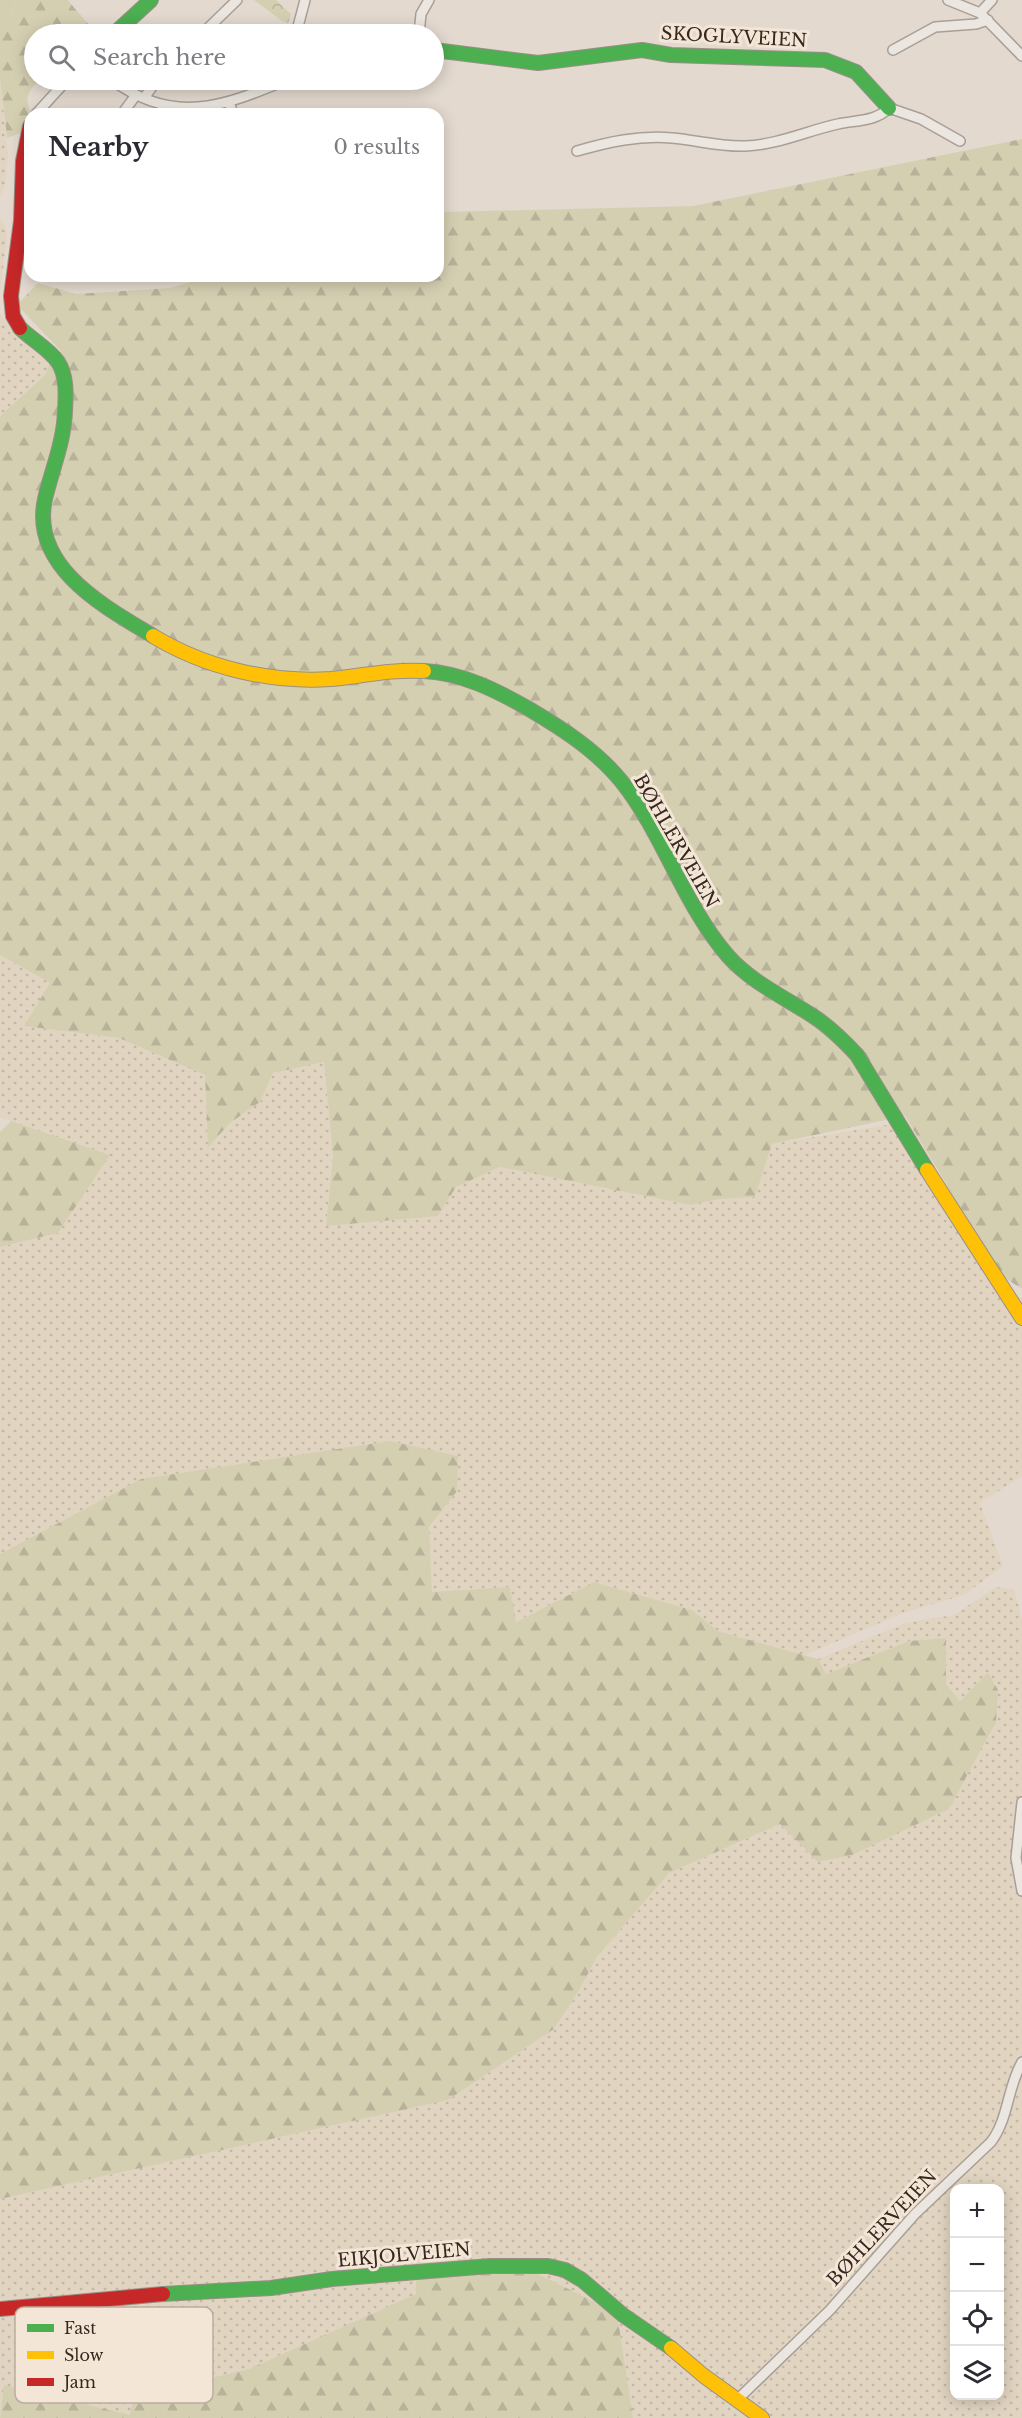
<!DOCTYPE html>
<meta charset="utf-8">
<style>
body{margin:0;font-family:"Libre Baskerville",serif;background:#f2f2f3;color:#2b2b33}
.controls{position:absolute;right:18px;bottom:18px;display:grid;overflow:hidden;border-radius:12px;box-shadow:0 3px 15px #0003}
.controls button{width:54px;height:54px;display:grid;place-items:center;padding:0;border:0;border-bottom:2px solid #e1e1e2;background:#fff;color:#2b2b33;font:30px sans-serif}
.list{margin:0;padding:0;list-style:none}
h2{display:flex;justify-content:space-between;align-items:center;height:78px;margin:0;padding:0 24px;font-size:26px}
h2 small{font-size:20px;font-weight:400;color:#7c7c81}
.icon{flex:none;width:33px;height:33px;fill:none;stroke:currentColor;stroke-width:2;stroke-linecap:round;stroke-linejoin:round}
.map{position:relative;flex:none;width:1022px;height:2418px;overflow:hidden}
.search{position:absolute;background:#fff;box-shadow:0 3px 15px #0003;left:24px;top:24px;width:420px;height:66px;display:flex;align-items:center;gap:15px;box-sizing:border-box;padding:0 21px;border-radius:33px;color:#7c7c81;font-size:22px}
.panel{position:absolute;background:#fff;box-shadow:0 3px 15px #0003;left:24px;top:108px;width:420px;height:174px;border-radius:18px}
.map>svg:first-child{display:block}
.farmland{fill:url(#farmland-dots);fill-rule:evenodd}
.grass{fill:#d5cfb2}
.forest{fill:url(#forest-firs)}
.park{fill:url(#park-crowns)}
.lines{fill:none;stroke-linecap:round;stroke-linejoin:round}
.street-casing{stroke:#a89f98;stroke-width:12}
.fast-casing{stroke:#988f88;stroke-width:16}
.slow-casing{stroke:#988f88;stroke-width:16}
.jam-casing{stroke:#988f88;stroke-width:16}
.street{stroke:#ece6e0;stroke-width:9}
.fast{stroke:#4caf50;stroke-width:14}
.slow{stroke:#ffc107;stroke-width:14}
.jam{stroke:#c62828;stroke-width:14}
.labels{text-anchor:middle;stroke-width:6;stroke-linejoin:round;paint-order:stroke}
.street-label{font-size:18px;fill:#372720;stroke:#f3e6d6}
.key{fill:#f3e6d6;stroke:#bbad9f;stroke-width:1.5}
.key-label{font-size:16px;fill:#372720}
</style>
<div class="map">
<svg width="1022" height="2418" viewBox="0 0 1022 2418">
<defs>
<pattern id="farmland-dots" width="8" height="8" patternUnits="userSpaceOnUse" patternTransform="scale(1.5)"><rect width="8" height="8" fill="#e1d5c1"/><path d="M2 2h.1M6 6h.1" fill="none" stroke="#c2b7a6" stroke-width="1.8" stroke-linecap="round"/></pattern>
<pattern id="forest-firs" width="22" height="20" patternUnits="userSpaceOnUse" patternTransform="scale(1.5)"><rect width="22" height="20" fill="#d5cfb2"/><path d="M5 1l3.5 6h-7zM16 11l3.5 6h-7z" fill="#b7b299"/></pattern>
<pattern id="park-crowns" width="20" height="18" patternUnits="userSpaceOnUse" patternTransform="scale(1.5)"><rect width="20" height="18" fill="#d5cfb2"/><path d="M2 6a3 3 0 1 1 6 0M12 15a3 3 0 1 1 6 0" fill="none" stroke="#b7b299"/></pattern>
</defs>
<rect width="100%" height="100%" fill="#e3d9cf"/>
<path class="farmland" d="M0 78 8 156 5 185 0 196Z
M0 220 6 226 7 238 0 292Z
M0 313 12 331 41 352 49 365 46 374 0 416Z
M0 955 50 983 25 1026 119 1038 205 1075 208 1146 230 1123 260 1102 273 1073 324 1062 333 1156 326 1226 438 1216 456 1187 500 1167 690 1205 721 1199 755 1197 772 1144 892 1124 1003 1302 1022 1297V1476L980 1503 1003 1566 964 1595 903 1613 805 1655 718 1631 692 1610 595 1582 515 1622 509 1587 432 1592 429 1527 457 1491 141 1479 0 1554V1247L58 1233 109 1155 0 1117Z
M996 1587 1014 1589 1022 1618V2418H633L616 2313 534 2272 474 2274 417 2280V2294L249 2369 185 2384 169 2378 156 2347 100 2383 133 2397 130 2415 4 2386 0 2417V2199L448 2100 554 2029 577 1994 597 1957 669 1873 780 1824 818 1862 989 1674 959 1701 946 1684 945 1638 909 1641 826 1674 818 1659 908 1622 954 1615ZM954 2188H1000V2396H954Z"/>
<path class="grass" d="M0 0H15L13 14 0 21Z"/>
<path class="forest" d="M15 0H68C77 12 88 22 95 34H34V80H40C28 90 24 98 31 113L21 133 7 138 0 78V21L13 14Z
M1022 139V1289L1002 1276 905 1116 772 1144 755 1197 721 1199 690 1205 500 1167 456 1187 438 1216 326 1226 333 1156 324 1062 273 1073 260 1102 230 1123 208 1147 205 1075 119 1038 24 1026 50 983 0 955V416L46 374 49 365 61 351 17 305 38 283 76 294 170 288 212 276H438V213L442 212 693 206Z
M11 1121 110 1155 58 1233 0 1247V1132Z
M390 1441 458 1456 457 1491 429 1527 432 1592 510 1587 516 1622 594 1582 692 1610 718 1631 818 1659 826 1674 909 1641 946 1638V1684L960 1701 988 1673 998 1690 996 1722 949 1809 852 1855 818 1862 780 1824 669 1873 597 1957 577 1994 554 2029 448 2100 0 2199V1554L141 1479Z
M534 2272 617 2313 633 2418H0L4 2385 130 2415 133 2397 100 2384 107 2354 135 2343 156 2347 169 2378 185 2384 249 2369 416 2294V2280L474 2274Z"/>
<path class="park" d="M254 0H276L291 14 288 23 282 21Z"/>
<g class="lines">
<defs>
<path id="street" d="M948 0 980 13 1022 56
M980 13 992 0
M202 34 237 0
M296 34 305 0
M419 34 421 14 429 0
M893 50 935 27 976 24 988 20
M112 80C173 125 223 107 286 80
M144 98 157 80
M229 102 233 114
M36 114 67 80
M122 114 136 95
M577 151C608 142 639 135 672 138 696 140 720 147 745 146 777 145 806 131 838 124 856 120 875 122 889 108L921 119 960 141
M1022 1802 1016 1858 1022 1891
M738 2399 830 2310 915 2214 991 2142C1009 2118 1007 2088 1022 2062"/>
<path id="fast" d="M114 34 151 0
M434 50 538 63 642 50 671 55 825 60 856 72 889 108
M20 328C32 340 48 348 58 362 67 376 66 394 65 411 64 442 52 469 45 499 30 567 105 607 153 636
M424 671C462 673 496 690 529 709 563 729 597 751 622 782 664 835 683 904 728 956 751 982 784 997 813 1016 830 1027 843 1040 857 1055L927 1170
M163 2294 271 2288 332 2279 490 2266H548L565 2270 582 2280 623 2315 671 2348"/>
<path id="slow" d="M153 636C206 668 270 683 331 679 362 676 392 669 424 671
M927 1170 1022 1318
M671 2348 704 2376 762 2418"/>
<path id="jam" d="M20 328 13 316 11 296 21 221 23 161 30 126
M0 2309 163 2294"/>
</defs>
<use href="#street" class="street-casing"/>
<use href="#fast" class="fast-casing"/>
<use href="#slow" class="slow-casing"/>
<use href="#jam" class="jam-casing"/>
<use href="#street" class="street"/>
<use href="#fast" class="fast"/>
<use href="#slow" class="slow"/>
<use href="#jam" class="jam"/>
</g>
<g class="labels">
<g class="street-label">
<text transform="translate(734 37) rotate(3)" y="6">SKOGLYVEIEN</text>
<text transform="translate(676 841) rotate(60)" y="6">BØHLERVEIEN</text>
<text transform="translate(882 2228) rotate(-47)" y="6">BØHLERVEIEN</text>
<text transform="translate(404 2255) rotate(-5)" y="6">EIKJOLVEIEN</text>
</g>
</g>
<rect x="15" y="2307" width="198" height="96" rx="9" class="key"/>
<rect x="27" y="2324" width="27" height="8" fill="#4caf50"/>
<rect x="27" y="2351" width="27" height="8" fill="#ffc107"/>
<rect x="27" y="2378" width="27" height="8" fill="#c62828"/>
<g class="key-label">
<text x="64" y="2334">Fast</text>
<text x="64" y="2361">Slow</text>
<text x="64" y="2388">Jam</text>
</g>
</svg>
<div class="controls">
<button>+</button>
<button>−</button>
<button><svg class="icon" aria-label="locate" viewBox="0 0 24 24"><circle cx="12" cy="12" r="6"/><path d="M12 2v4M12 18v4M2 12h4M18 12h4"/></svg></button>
<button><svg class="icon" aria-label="layers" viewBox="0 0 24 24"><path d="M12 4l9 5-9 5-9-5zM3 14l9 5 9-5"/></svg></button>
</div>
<div class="search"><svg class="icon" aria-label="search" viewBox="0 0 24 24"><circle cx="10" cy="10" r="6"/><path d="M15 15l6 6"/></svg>Search here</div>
<section class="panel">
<h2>Nearby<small>0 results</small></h2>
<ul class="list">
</ul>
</section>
</div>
